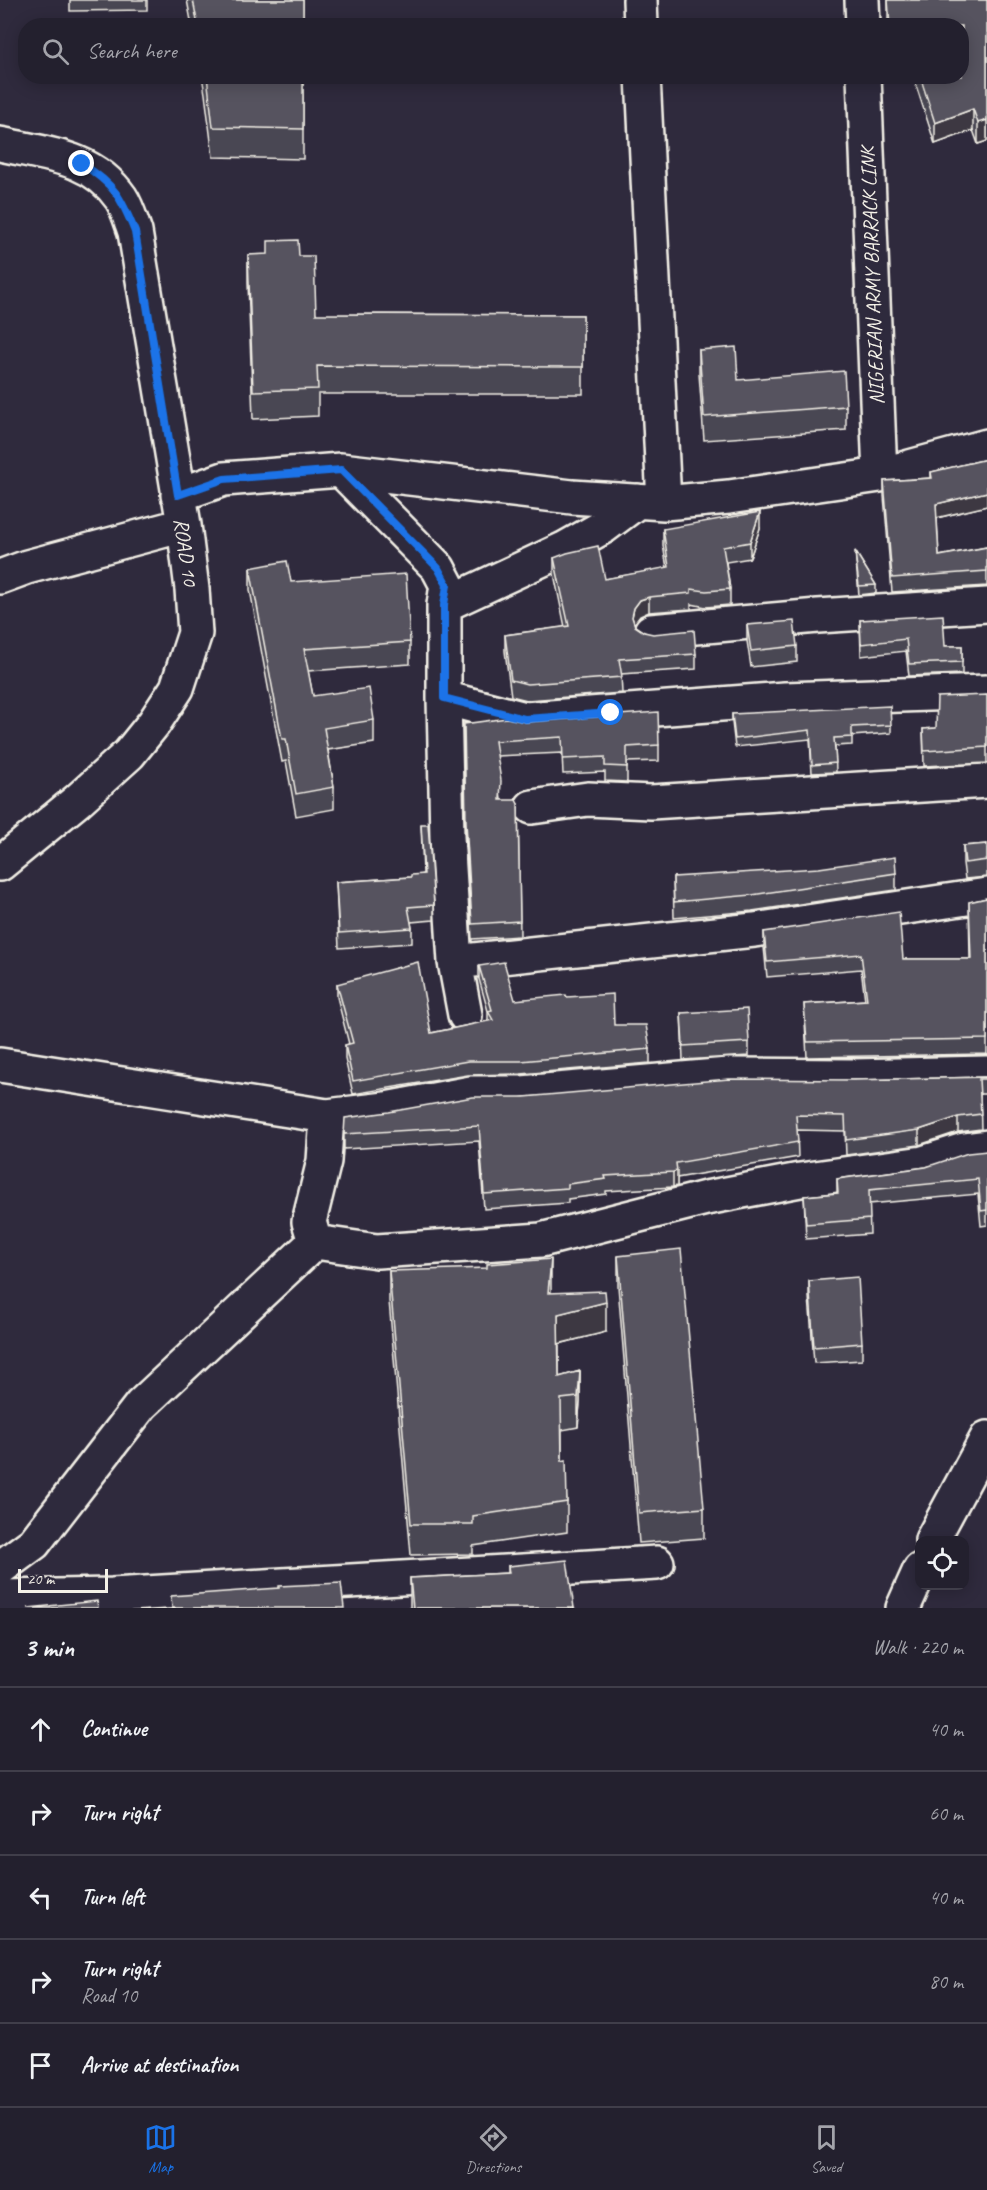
<!DOCTYPE html>
<meta charset="utf-8">
<style>
body{margin:0;font-family:Caveat,sans-serif;background:#2f2d3a;color:#f1f3f6}
.controls{position:absolute;right:18px;bottom:18px;display:grid;overflow:hidden;border-radius:12px;box-shadow:0 3px 15px #0003}
.controls button{width:54px;height:54px;display:grid;place-items:center;padding:0;border:0;border-bottom:2px solid #403e4a;background:#23202e;color:#f1f3f6;font:30px sans-serif}
.scale{position:absolute;left:18px;bottom:15px;width:90px;box-sizing:border-box;padding-left:6px;border:3px solid #f4f1e8;border-top:0;font-size:16px;line-height:21px;white-space:nowrap;color:#f4f1e8;-webkit-text-stroke:4px #2f2a3d;paint-order:stroke}
.stop{position:absolute;width:18px;height:18px;margin:-14px;border:4px solid #1a73e8;border-radius:50%;background:#fff}
.stop.end{background:#1a73e8;border-color:#fff;box-shadow:0 2px 6px #0008}
.list{margin:0;padding:0;list-style:none}
h2{display:flex;justify-content:space-between;align-items:center;height:78px;margin:0;padding:0 24px;font-size:26px}
h2 small{font-size:20px;font-weight:400;color:#a3a3aa}
.list li{display:grid;grid-template-columns:39px 1fr auto;gap:18px;align-items:center;box-sizing:border-box;height:84px;padding:0 24px;border-top:2px solid #403e4a}
.list b{display:block;font-size:22px;white-space:nowrap}
.list p{margin:0;font-size:20px;white-space:nowrap;color:#a3a3aa}
.list em{font-size:20px;font-style:normal;color:#a3a3aa}
.icon{flex:none;width:33px;height:33px;fill:none;stroke:currentColor;stroke-width:2;stroke-linecap:round;stroke-linejoin:round}
.map{position:relative;flex:none;width:987px;height:1608px;overflow:hidden}
.search{position:absolute;background:#23202e;box-shadow:0 3px 15px #0003;left:18px;right:18px;top:18px;height:66px;display:flex;align-items:center;gap:15px;box-sizing:border-box;padding:0 21px;border-radius:24px;color:#a3a3aa;font-size:22px}
.sheet{height:498px;background:#23202e}
nav{display:flex;justify-content:space-around;align-items:center;box-sizing:border-box;height:84px;border-top:2px solid #403e4a;background:#23202e;font-size:16px;color:#a3a3aa}
nav a{display:grid;justify-items:center;gap:3px}
nav .on{color:#1a73e8}
.map>svg:first-child{display:block}
.lines{fill:none;stroke-linecap:round;stroke-linejoin:round}
.minor-casing{stroke:#f4f1e8;stroke-width:38}
.minor{stroke:#2f2a3d;stroke-width:33}
.wall{fill:#4a4752;stroke:#f4f1e8;stroke-width:1.5}
.shaded-wall{fill:#3c3942;stroke:#f4f1e8;stroke-width:1.5}
.building{fill:#56525f;stroke:#f4f1e8;stroke-width:1.5}
.route{stroke:#1a73e8;stroke-width:8}
.labels{text-anchor:middle;stroke-width:4.5;stroke-linejoin:round;paint-order:stroke}
.street-label{font-size:21px;fill:#f4f1e8;stroke:#2f2a3d}
</style>
<div class="map">
<svg width="987" height="1608" viewBox="0 0 987 1608">
<rect width="100%" height="100%" fill="#2f2a3d"/>
<filter id="ink" filterUnits="userSpaceOnUse"><feTurbulence type="fractalNoise" baseFrequency=".0167" numOctaves="2"/><feDisplacementMap in="SourceGraphic" scale="12" xChannelSelector="R" yChannelSelector="G"/><feConvolveMatrix kernelMatrix="1 2 1 2 8 2 1 2 1" color-interpolation-filters="sRGB"/></filter>
<g filter="url(#ink)">
<g class="lines">
<defs>
<path id="minor" d="M640 0 641 26
M862 0 863 26
M643 76 664 503
M864 76 880 475
M0 144C45 154 92 156 121 198 127 207 131 221 135 232L184 525 192 589 195 633 177 688 154 723 129 754 77 801 0 864
M341 470 438 568 447 585 444 605V698L447 837 455 962 465 1015
M178 495 224 479 341 470 572 497 664 503 729 497 880 475 987 446
M0 577 27 567 184 525
M444 605 564 549 603 527 638 501
M651 631 818 616 987 605
M444 698 525 719 785 699 987 692
M532 807 588 799 651 802 987 781
M455 962 754 930 987 895
M0 1065 327 1116
M315 1242 309 1222 324 1161 327 1116 386 1109 471 1093H522L728 1075 853 1076 987 1073
M932 1540 987 1438
M0 1568 34 1543 141 1405 315 1242 377 1251 541 1240 706 1198 800 1180 923 1163 964 1150 987 1147
M0 1597 112 1595 657 1563
M903 1608 920 1570"/>
</defs>
<use href="#minor" class="minor-casing"/>
<use href="#minor" class="minor"/>
</g>
<path class="wall" d="M70 0H147V10L70 11Z
M187 0H303V26H192Z
M888 0H987V141L978 144 973 130 935 144 913 76H962V26H888Z
M202 76H303V159L213 157 205 94Z
M248 255 299 256 316 314 583 315V394H318V416L253 419 248 283Z
M699 350 738 380 846 406V430L704 440 699 374Z
M987 459V506L937 518 939 556 987 547V586L892 592 884 496V481L931 478V472Z
M760 528 750 558 726 562 730 589V605L706 607 691 604V609L649 612 640 616 634 623 635 626 644 632 696 654V669L621 674 622 693 527 700 511 696 505 651V635L565 627 554 574V558L605 579 667 568 663 545V529Z
M855 551 876 585V593L859 595Z
M250 568 291 582 410 642V664L308 671 313 696 374 720V743L328 750 334 787V809L296 816 286 761 282 762 250 590Z
M860 620 945 646H962V674L909 676 906 651 861 656Z
M747 625 797 646V662L751 667 747 641Z
M987 695V763L924 766 923 729 936 728Z
M732 714 891 725V733L852 736V745L835 746 836 772 812 773 810 739 735 747 732 722Z
M526 722 659 745V761L627 762V782L605 781V772L563 774 562 753 497 756 501 800 518 804 520 936 472 939 466 837 464 724Z
M421 824 434 905V920L411 922 412 928V943L339 948 336 882 411 877 423 874Z
M987 844V877L965 879 963 863V846Z
M896 873V890L752 911 674 918 673 877Z
M987 898V1054L807 1057 804 1004 865 1000 861 969 767 977 764 947V932L903 959H970L969 902Z
M479 966 515 1000 567 997 614 1025 650 1049V1063L521 1074 468 1075 353 1094 345 1059V1045L349 1044 337 997V984L431 1033 488 1021V1011L479 979Z
M681 1013 749 1042V1056L683 1060Z
M987 1077V1094H980L981 1129 958 1132 919 1145 846 1155 845 1131 797 1130 798 1157 677 1178V1186L673 1187 606 1191V1194L568 1199V1203L484 1209 479 1141 344 1149V1134L524 1097 853 1080Z
M987 1151V1225L981 1226 978 1194 869 1204 870 1234 806 1239 804 1196 837 1194V1179L926 1167Z
M618 1256 704 1508V1538L639 1543 618 1286Z
M389 1271 551 1293 606 1332 559 1344V1377L580 1371V1402L578 1427 562 1430V1461L567 1502V1532L473 1546V1554L411 1555 389 1301Z
M809 1281 862 1343V1360L814 1363 809 1297Z
M508 1566 574 1608H410V1578L508 1573Z"/>
<path class="shaded-wall" d="M973 109V130L935 144V123Z
M987 120V141L978 144V123Z
M987 492V506L936 518V504Z
M760 512V528L750 558V542Z
M649 597V612L640 616 634 624 632 617 634 608 640 600Z
M958 1117V1132L919 1145V1130Z
M677 1171V1186L673 1187V1172Z
M551 1259V1290L548 1324V1293Z
M606 1302V1332L558 1344V1314Z
M580 1371V1402L578 1427V1397Z"/>
<path class="building" d="M193 0H303V26H198Z
M888 0H987V120L978 123 973 109 935 123 920 76H962V26H890Z
M207 76H303V129L213 127Z
M298 240 299 256H314L316 314 583 315V367L317 366 318 389 253 391 248 255 268 254V241Z
M736 347 738 380 844 371 846 406 704 417 699 350Z
M987 459V492L936 504 939 556 987 547V571L892 578 884 481 932 478 931 472Z
M760 512 750 542 723 547 730 589 706 591 691 589V593L649 597 640 600 634 608 632 617 635 626 644 632 653 634 694 630 696 654 619 659 622 677 527 684 511 680 505 635 569 626 554 558 567 553 598 546 605 579 669 567 663 529Z
M855 551 876 585 859 586Z
M287 561 291 582 406 574 410 642 304 649 313 696 369 688 374 720 324 728 334 787 296 794 286 739H282L250 568Z
M943 615 945 646H962V662L909 664 906 639 861 644 860 620Z
M794 621 797 646 751 651 747 625Z
M987 695V747L924 751 923 729 936 728 937 697Z
M890 706 891 725 852 727V737L834 738 836 763 812 765 810 730 735 739 732 714Z
M658 712 659 745 627 747V767L605 766V757L563 759 562 737 495 741 501 781 500 800H516L518 804 520 921 472 924 466 822 464 724 507 718 526 722Z
M421 824H428L434 905 408 907 412 928 339 933 336 882 411 877V875L424 874Z
M987 844V860L965 863 963 846Z
M895 857 896 873 752 895 674 902 673 877 819 868Z
M987 898V1039L807 1042 804 1004 867 1000 861 954 767 962 764 932 899 912 903 959H971L969 902Z
M418 962 431 1033 493 1020 488 1011 492 1010 479 966 504 962 515 1000 566 995 567 997 613 994 614 1025H646L650 1049 521 1061H468L353 1081 345 1045 353 1043 337 984Z
M747 1009 749 1042 683 1046 681 1013Z
M987 1077V1079H979L981 1114 958 1117 919 1130 846 1140 845 1116 796 1115 798 1142 676 1163 677 1171 673 1172 605 1176 606 1179 568 1184V1188L484 1194 479 1126 344 1134 345 1118 389 1112 473 1097H524L729 1079 853 1080Z
M987 1151V1210L981 1211 978 1179 869 1190 870 1219 806 1224 804 1196 838 1193 837 1179 926 1167 968 1153Z
M681 1249 704 1508 639 1513 618 1256Z
M551 1259 548 1293 605 1291 606 1302 558 1314 559 1377 580 1371 578 1397 561 1399 562 1461 566 1460 567 1502 473 1516V1524H411L389 1271 487 1268V1264Z
M858 1277 862 1343 814 1347 809 1281Z
M567 1560 574 1608H413L410 1578 509 1573 508 1566Z
M341 1583 344 1608H172L171 1596 279 1588V1586Z
M97 1601 98 1608H28Z"/>
</g>
<g class="lines" filter="url(#ink)">
<path class="route" d="M82 164C115 185 121 197 135 232L178 495 224 479 341 470 438 568 447 585 444 605V698L525 719 611 713"/>
</g>
<g class="labels">
<g class="street-label">
<text transform="translate(872 276) rotate(-92)" y="7">NIGERIAN ARMY BARRACK LINK</text>
<text transform="translate(186 552) rotate(82)" y="7">ROAD 10</text>
</g>
</g>
</svg>
<div class="controls">
<button><svg class="icon" aria-label="locate" viewBox="0 0 24 24"><circle cx="12" cy="12" r="6"/><path d="M12 2v4M12 18v4M2 12h4M18 12h4"/></svg></button>
</div>
<div class="scale">20 m</div>
<div class="stop" style="left:611px;top:713px"></div>
<div class="stop end" style="left:82px;top:164px"></div>
<div class="search"><svg class="icon" aria-label="search" viewBox="0 0 24 24"><circle cx="10" cy="10" r="6"/><path d="M15 15l6 6"/></svg>Search here</div>
</div>
<section class="sheet">
<h2>3 min<small>Walk · 220 m</small></h2>
<ul class="list">
<li><svg class="icon" aria-label="ahead" viewBox="0 0 24 24"><path d="M12 20V5M6 11l6-6 6 6"/></svg><div><b>Continue</b></div><em>40 m</em></li>
<li><svg class="icon" aria-label="right" viewBox="0 0 24 24"><path d="M7 20v-9h11M14 6l5 5-5 5"/></svg><div><b>Turn right</b></div><em>60 m</em></li>
<li><svg class="icon" aria-label="left" viewBox="0 0 24 24"><path d="M17 20v-9H6M10 6l-5 5 5 5"/></svg><div><b>Turn left</b></div><em>40 m</em></li>
<li><svg class="icon" aria-label="right" viewBox="0 0 24 24"><path d="M7 20v-9h11M14 6l5 5-5 5"/></svg><div><b>Turn right</b><p>Road 10</p></div><em>80 m</em></li>
<li><svg class="icon" aria-label="arrive" viewBox="0 0 24 24"><path d="M6 21V4h12l-3 4 3 4H6"/></svg><div><b>Arrive at destination</b></div></li>
</ul>
</section>
<nav>
<a class="on"><svg class="icon" aria-label="map" viewBox="0 0 24 24"><path d="M3 6l6-2 6 2 6-2v14l-6 2-6-2-6 2zM9 4v14M15 6v14"/></svg>Map</a>
<a><svg class="icon" aria-label="directions" viewBox="0 0 24 24"><path d="M12 3l9 9-9 9-9-9zM9 14v-3h6M13 9l2 2-2 2"/></svg>Directions</a>
<a><svg class="icon" aria-label="saved" viewBox="0 0 24 24"><path d="M7 4h10v16l-5-4-5 4z"/></svg>Saved</a>
</nav>
